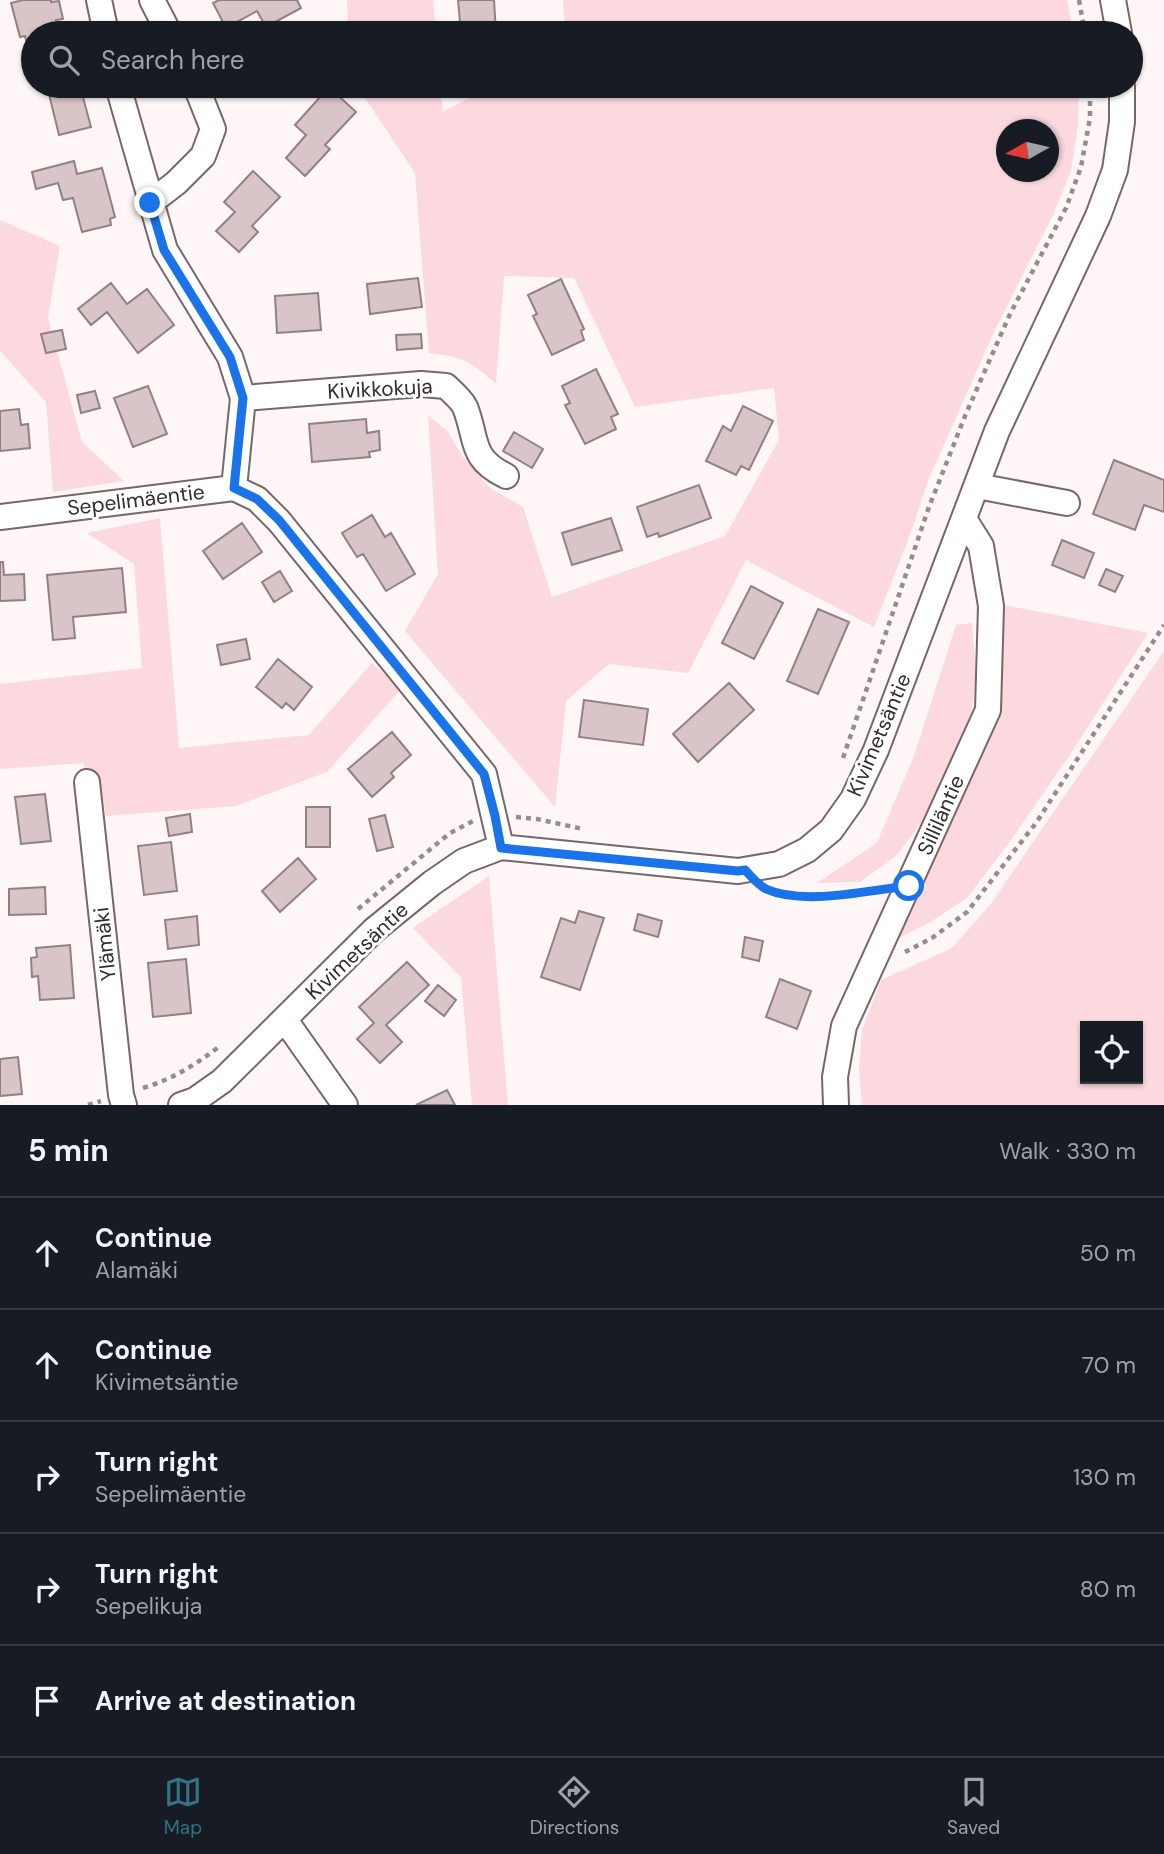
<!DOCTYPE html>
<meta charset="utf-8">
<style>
body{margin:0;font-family:"DM Sans",sans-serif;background:#20242c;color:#f1f3f6}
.controls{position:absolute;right:21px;bottom:21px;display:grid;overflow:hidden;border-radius:0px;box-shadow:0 2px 5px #0004}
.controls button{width:63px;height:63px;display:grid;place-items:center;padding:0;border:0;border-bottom:2px solid #363941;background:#171b24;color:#f1f3f6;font:35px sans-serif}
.compass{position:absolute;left:996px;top:119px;width:63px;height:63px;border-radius:50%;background:#171b24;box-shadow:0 2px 5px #0004;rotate:262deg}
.stop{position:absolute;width:21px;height:21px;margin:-16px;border:5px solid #1a73e8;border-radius:50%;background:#fff}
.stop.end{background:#1a73e8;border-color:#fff;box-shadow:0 2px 7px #0008}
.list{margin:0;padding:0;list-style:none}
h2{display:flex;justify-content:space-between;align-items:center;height:91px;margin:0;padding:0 28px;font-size:30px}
h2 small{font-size:23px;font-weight:400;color:#9ea1a6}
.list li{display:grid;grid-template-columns:46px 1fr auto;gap:21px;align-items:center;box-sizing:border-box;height:112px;padding:0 28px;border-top:2px solid #363941}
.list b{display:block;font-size:26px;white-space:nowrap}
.list p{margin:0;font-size:23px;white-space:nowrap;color:#9ea1a6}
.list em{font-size:23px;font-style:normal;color:#9ea1a6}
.icon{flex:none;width:38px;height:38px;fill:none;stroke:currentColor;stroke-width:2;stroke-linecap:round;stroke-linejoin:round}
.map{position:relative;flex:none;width:1164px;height:1105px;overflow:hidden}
.search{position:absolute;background:#171b24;box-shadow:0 2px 5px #0004;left:21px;right:21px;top:21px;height:77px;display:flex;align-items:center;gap:18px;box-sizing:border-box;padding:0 24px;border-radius:38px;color:#9ea1a6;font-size:26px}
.sheet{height:651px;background:#171b24}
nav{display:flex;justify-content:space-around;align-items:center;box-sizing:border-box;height:98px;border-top:2px solid #363941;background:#171b24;font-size:19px;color:#9ea1a6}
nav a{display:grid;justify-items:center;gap:4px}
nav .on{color:#317385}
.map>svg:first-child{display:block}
.green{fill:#fbd9de;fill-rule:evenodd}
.building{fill:#d9c4c7;stroke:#948083;stroke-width:2}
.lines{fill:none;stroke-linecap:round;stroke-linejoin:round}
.minor-casing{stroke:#796669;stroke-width:28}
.path{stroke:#958c8d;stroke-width:4.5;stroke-dasharray:5 5;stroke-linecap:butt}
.minor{stroke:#fff;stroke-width:24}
.route{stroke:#1a73e8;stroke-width:9}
.labels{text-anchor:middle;stroke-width:6;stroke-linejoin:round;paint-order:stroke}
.street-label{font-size:21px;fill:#342c2d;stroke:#fff}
</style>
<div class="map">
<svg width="1164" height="1105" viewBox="0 0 1164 1105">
<rect width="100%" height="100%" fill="#fff6f7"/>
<path class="green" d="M347 0H433L436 33H342L348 18Z
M563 0H1067L1073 33H566Z
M357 86H440L443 112 490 86H1079L1078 125 1071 171 1053 215 994 332 930 476 908 540 874 627 746 560 688 673 609 664 566 701 555 807 405 631 438 574 428 415 447 431 463 457 490 488 523 507 552 597 725 536 779 440 774 388 635 407 574 278 504 276 496 384C471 361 463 357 429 353L415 173ZM1006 130H1048V172H1006Z
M0 220 60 246 48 318 82 442 124 481 53 492 46 402 0 351Z
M160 518 179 748 309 735 372 663 401 689 327 772 236 806 106 816 100 780 87 782 84 763 0 769V684L142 668 134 564 87 533Z
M999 604 1148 633 1073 750 1011 840 967 898 929 923 897 939 975 772 994 712Z
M972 623 976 672 970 730 930 812 896 856 860 882 817 883 877 843 914 756 956 625Z
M1164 651V1105H862L859 1071 862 1030 881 980 952 948 990 905ZM1085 1026H1138V1079H1085Z
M489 876 508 1105H472L461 977 413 928Z"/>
<path class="building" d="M23 0H51V2L59 1 63 19 56 20 60 33H33V57H30L25 36 20 37 11 3Z
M219 0H297L301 8 266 27 257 11 226 28 213 3Z
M458 0H494L496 33H461Z
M47 86H80L91 127 59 135Z
M329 87 356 112 325 145 330 149 305 176 286 158 306 135 295 125Z
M74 161 77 174 102 168 115 217 110 219 111 225 82 232 73 198 63 200 58 183 36 189 32 172Z
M253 171 280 197 252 226 258 232 239 252 216 231 235 212 224 202Z
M418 278 422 307 370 314 367 284Z
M561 279 584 329 581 331 584 340 552 355 533 316 537 314 528 295Z
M111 283 127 304 147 289 174 325 138 353 107 312 91 325 78 309Z
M318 293 321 330 277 333 275 296Z
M62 330 66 349 46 353 41 334Z
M421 334 422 348 397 350 396 335Z
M596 369 618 414 611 417 616 429 585 444 565 405 570 403 562 386Z
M148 386 167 434 133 447 114 398Z
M95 391 100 408 81 413 77 395Z
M743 406 773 421 749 470 741 466 736 475 706 461 723 426 731 431Z
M19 409 21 425 28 424 30 448 0 451V411Z
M366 419 367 433 379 431 380 450 369 452 370 457 312 462 309 424Z
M514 432 543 449 532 468 503 451Z
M1114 460 1164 480V512L1144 505 1135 530 1093 514Z
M699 485 711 518 659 537 658 533 647 537 637 507Z
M372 515 385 537 391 533 415 574 386 591 363 554 357 557 342 533Z
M611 518 622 550 572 565 562 533Z
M242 523 262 552 223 579 203 551Z
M1062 540 1094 553 1084 578 1052 565Z
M0 562H3L4 575 24 574 25 600 0 601Z
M122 568 126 612 73 617 75 638 53 640 47 575Z
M1106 569 1123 576 1115 592 1099 585Z
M280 571 292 591 274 602 262 582Z
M751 586 783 603 754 659 722 643Z
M818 609 849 622 818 694 787 681Z
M246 639 250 659 221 665 217 645Z
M278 659 312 687 294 710 286 703 282 708 256 687Z
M729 683 754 710 698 762 673 734Z
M584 700 648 709 643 745 579 737Z
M392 732 411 755 391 773 394 777 372 797 348 769Z
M45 794 51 841 21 844 15 797Z
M306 807H330V847H306Z
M190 814 192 832 169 836 166 818Z
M385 815 393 847 377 851 369 819Z
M171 842 177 891 144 895 138 846Z
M298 858 316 879 280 912 262 891Z
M45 887 46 914 9 915V889Z
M579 911 604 918 580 990 541 977 561 918 575 923Z
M638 914 662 921 658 937 634 930Z
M197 916 199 945 168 949 165 920Z
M745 937 763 941 759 961 742 957Z
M70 945 74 998 40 1000 38 976 32 977 31 958 37 957 36 948Z
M186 959 191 1013 153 1017 148 963Z
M407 962 429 985 386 1025 402 1042 380 1063 357 1039 374 1023 359 1007Z
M780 979 811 991 797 1029 766 1017Z
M438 985 456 1000 444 1016 425 1001Z
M18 1057 22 1094 0 1096V1059Z
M447 1090 455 1105H416Z"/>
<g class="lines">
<defs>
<path id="minor" d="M99 0 106 33
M152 0 169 33
M1113 0 1119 33
M118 86 165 250 230 357 243 398 234 488
M150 203 176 183 203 156 213 129 196 86
M243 398 421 384 446 386C452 392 461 399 465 407 478 440 469 458 506 476
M977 486 1067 503
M0 517 234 488 257 499 279 521 484 774 501 847
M87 782 121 1095 124 1105
M285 1020 345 1105
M181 1105 195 1100 222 1081 374 930 432 883 464 861 501 847 738 871 779 864 807 850 831 830 853 799 876 750 997 431 1098 216 1115 170 1122 122V86
M836 1105 835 1077 844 1026 988 710 991 606 981 546 964 519"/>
</defs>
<use href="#minor" class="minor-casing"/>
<path class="path" d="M1079 0 1085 33
M843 758 929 507 965 416 1010 314 1066 208 1081 167 1090 118V86
M516 817 537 819 583 829
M771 890C807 901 844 893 880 889
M358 909 450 833 473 821
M905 952 932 938 967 912 1036 823 1164 625
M143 1088C173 1079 195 1065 220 1046
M88 1105 101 1101"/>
<use href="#minor" class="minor"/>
</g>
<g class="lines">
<path class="route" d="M150 203 164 250 230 357 243 398 234 488 257 499 279 520 484 774 495 816 501 848 738 871 745 870C751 876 758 885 766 889 804 906 868 890 909 886"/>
</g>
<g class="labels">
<g class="street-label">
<text transform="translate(380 389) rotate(-3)" y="7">Kivikkokuja</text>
<text transform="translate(136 500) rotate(-7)" y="7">Sepelimäentie</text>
<text transform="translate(879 735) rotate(-67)" y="7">Kivimetsäntie</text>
<text transform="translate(941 815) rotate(-66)" y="7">Silliläntie</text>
<text transform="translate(105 944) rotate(-96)" y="7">Ylämäki</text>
<text transform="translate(357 951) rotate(-43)" y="7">Kivimetsäntie</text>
</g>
</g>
</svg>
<div class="controls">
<button><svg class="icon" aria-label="locate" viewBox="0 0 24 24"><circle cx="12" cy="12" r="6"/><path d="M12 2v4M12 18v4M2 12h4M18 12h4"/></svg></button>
</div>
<svg class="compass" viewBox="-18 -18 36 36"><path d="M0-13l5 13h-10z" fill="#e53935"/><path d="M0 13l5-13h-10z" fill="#9ea1a6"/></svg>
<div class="stop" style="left:909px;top:886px"></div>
<div class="stop end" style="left:150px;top:203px"></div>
<div class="search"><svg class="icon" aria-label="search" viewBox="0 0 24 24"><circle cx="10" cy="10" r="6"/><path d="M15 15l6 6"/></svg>Search here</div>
</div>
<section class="sheet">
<h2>5 min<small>Walk · 330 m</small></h2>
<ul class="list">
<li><svg class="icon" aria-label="ahead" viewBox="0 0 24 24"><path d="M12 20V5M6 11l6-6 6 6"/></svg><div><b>Continue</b><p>Alamäki</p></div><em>50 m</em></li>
<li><svg class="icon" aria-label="ahead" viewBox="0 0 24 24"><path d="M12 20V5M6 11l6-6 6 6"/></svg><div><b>Continue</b><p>Kivimetsäntie</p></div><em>70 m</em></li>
<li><svg class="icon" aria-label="right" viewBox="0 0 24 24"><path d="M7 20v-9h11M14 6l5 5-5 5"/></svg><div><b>Turn right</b><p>Sepelimäentie</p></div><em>130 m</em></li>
<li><svg class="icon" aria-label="right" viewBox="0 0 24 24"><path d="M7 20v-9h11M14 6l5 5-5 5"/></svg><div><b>Turn right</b><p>Sepelikuja</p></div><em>80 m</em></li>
<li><svg class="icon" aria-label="arrive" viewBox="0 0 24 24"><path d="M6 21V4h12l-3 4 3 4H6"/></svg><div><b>Arrive at destination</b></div></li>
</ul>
</section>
<nav>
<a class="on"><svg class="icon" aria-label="map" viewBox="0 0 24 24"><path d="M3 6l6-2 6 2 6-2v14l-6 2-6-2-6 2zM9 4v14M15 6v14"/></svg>Map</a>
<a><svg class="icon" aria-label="directions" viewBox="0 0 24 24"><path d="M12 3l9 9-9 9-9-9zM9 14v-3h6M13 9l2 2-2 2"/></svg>Directions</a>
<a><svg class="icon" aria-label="saved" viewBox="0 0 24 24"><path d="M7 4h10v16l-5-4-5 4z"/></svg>Saved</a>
</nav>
